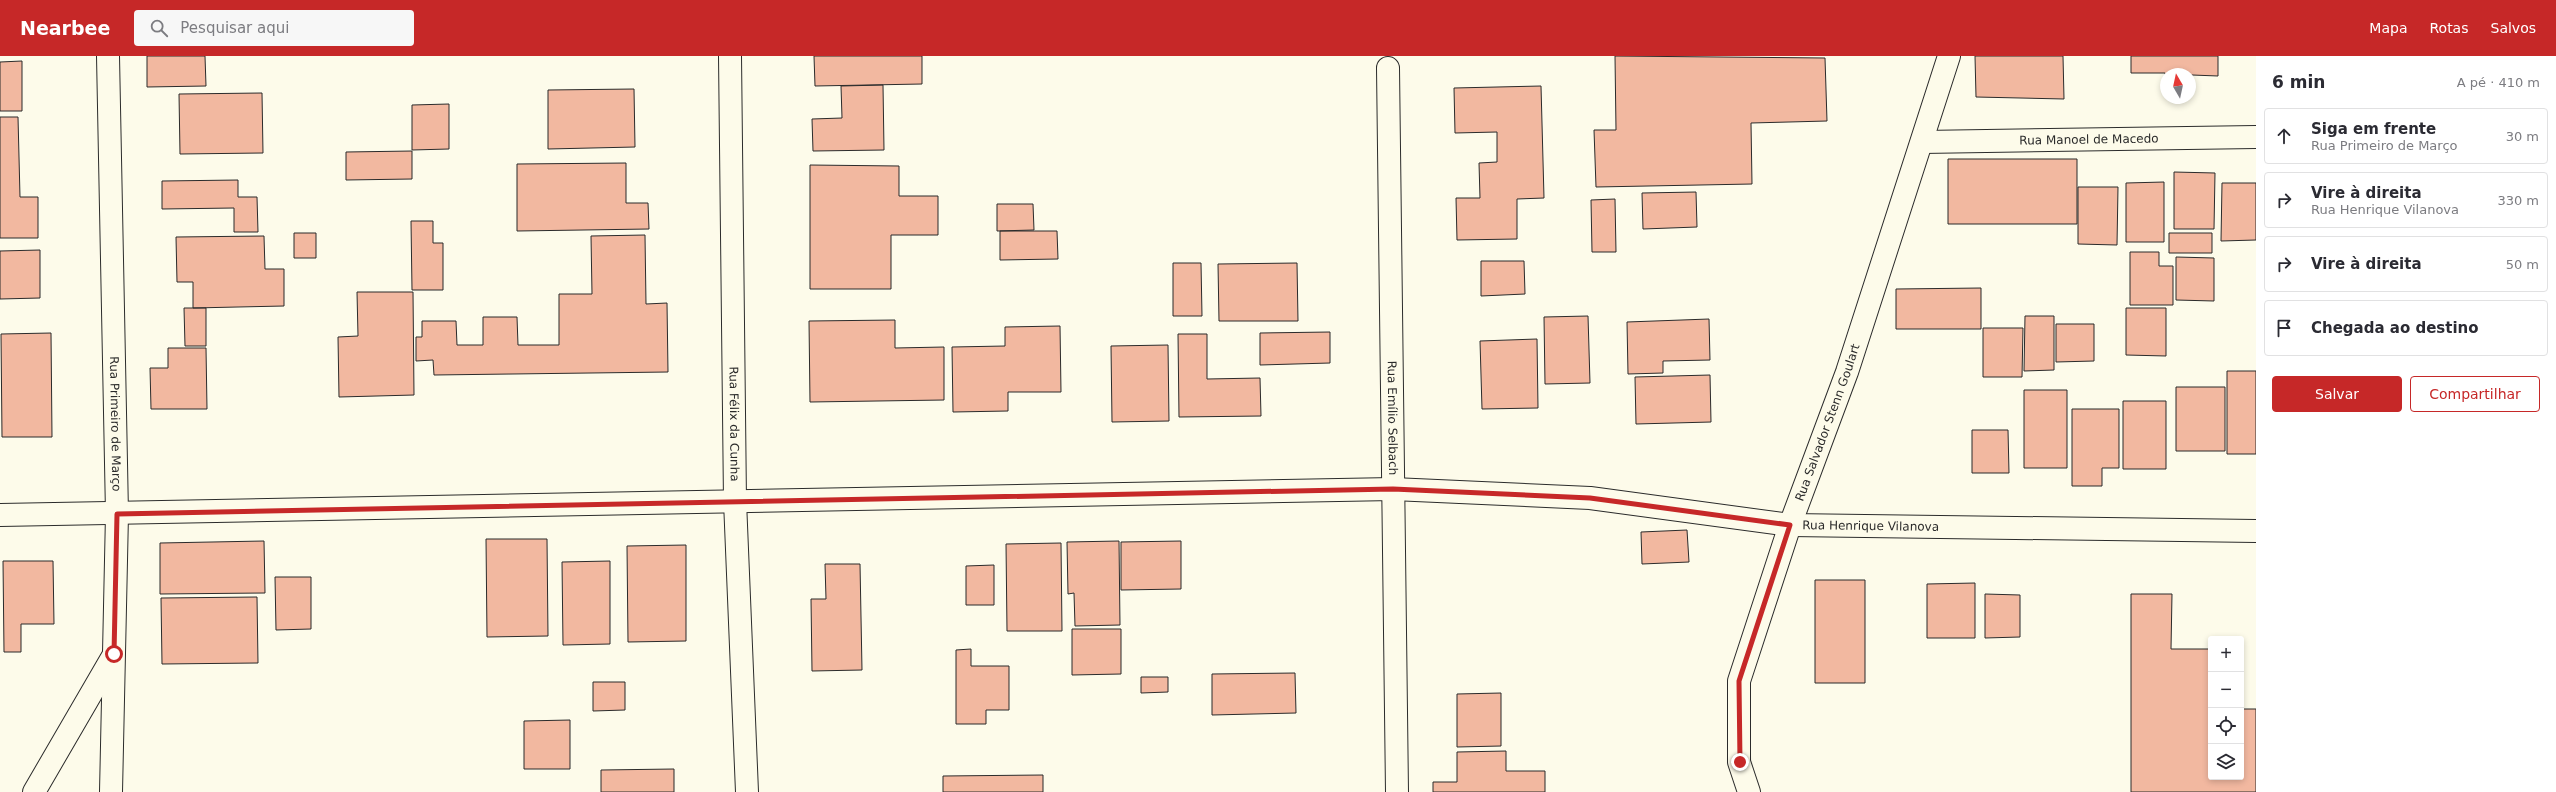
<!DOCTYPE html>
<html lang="pt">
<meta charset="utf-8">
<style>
body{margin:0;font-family:"DejaVu Sans",sans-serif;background:#f7f7f7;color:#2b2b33}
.controls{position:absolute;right:12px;bottom:12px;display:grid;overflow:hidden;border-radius:4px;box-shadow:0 2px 6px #0003}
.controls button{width:36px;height:36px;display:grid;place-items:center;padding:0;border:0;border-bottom:1px solid #e1e1e2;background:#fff;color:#2b2b33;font:20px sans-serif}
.compass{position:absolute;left:2160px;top:12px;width:36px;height:36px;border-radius:50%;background:#fff;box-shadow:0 2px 6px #0003;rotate:351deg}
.stop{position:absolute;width:12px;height:12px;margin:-9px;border:3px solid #c62828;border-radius:50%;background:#fff}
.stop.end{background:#c62828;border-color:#fff;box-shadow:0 1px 4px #0008}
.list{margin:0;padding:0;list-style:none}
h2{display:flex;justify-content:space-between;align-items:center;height:52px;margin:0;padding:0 16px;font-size:17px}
h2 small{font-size:13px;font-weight:400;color:#7c7c81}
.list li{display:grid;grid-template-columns:26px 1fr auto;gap:12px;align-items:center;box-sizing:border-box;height:56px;margin:0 8px 8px;padding:0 8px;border:1px solid #e1e1e2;border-radius:4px}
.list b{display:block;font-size:15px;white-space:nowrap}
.list p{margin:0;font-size:13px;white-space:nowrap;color:#7c7c81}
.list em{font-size:13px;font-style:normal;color:#7c7c81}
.actions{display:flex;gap:8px;padding:12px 16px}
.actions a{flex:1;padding:9px 0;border:1px solid #c62828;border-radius:4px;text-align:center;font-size:14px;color:#c62828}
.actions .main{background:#c62828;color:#fff}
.icon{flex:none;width:22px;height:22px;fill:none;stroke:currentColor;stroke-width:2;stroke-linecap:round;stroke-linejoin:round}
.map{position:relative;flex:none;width:2256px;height:736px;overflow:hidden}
header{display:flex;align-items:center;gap:24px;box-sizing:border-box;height:56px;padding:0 20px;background:#c62828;color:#fff}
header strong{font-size:19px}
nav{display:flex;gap:22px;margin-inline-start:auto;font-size:14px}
.search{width:280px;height:36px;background:#f7f7f7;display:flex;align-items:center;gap:10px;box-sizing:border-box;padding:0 14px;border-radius:4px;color:#7c7c81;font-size:15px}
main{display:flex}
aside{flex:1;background:#fff}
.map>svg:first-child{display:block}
.building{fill:#f2b8a0;stroke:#2b2b2b}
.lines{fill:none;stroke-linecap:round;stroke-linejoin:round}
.minor-casing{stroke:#2b2b2b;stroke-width:24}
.secondary-casing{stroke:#2b2b2b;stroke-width:24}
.minor{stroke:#fdfbea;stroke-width:22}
.secondary{stroke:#fdfbea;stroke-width:22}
.route{stroke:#c62828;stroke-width:5}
.labels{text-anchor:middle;stroke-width:3;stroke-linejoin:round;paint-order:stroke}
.street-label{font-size:12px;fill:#2b2b2b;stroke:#fdfbea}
</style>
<header>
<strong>Nearbee</strong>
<div class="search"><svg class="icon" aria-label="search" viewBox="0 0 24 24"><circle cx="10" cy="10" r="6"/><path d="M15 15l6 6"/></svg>Pesquisar aqui</div>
<nav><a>Mapa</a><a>Rotas</a><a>Salvos</a></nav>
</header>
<main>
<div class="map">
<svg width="2256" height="736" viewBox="0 0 2256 736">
<rect width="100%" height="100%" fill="#fdfbea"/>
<path class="building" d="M147 0H205L206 30 147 31Z
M814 0H922V28L815 30Z
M1615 0 1825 2 1827 65 1751 67 1752 128 1596 131 1594 74H1616Z
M1975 0H2063L2064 43 1976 41Z
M2131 0H2218V20L2166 18V21L2165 17H2131Z
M22 5V55H0V6Z
M883 29 884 94 813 95 812 63 842 62 841 30Z
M1541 30 1544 142 1517 143V183L1457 184 1456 142H1480L1479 107 1497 106V76L1455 77 1454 32Z
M634 33 635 91 548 93V34Z
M262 37 263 97 180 98 179 38Z
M449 48V93L412 94V49Z
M0 61H18L20 141H38V182H0Z
M412 95V123L346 124V96Z
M1948 103H2077V168H1948Z
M626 107V147H648L649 173 517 175V108Z
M810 109 899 110V140H938V179H891V233H810Z
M2174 116 2215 117 2214 173H2174Z
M238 124V141H257L258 176H234V152L162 153V125Z
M2164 126V186H2126V127Z
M2222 127H2256V184L2221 185Z
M2078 131H2118L2117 189 2078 188Z
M1696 136 1697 171 1643 173 1642 137Z
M1615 143 1616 196H1592L1591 144Z
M997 148H1033L1034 174 997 175Z
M411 165H433V187H443V234H412Z
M1000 175H1057L1058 203 1000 204Z
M294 177H316V202H294Z
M2169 177H2212V197H2169Z
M645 179 646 248 667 247 668 316 434 319 433 304 416 305V281H422V265H456L457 289H483V261H517L518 289H559V238H592L591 180Z
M264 180 265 213H284V250L193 252V226H177L176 181Z
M40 194V242L0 243V195Z
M2130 196H2159V210H2173V249H2130Z
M2176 201 2214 202V245L2176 244Z
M1481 205H1524L1525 238 1481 240Z
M1173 207H1201L1202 260H1173Z
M1297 207 1298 265H1219L1218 208Z
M1981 232V273H1896V233Z
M357 236H413L414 339 339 341 338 281 358 280Z
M184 252H206V290H185Z
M2126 252H2166V300L2126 299Z
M1588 260 1590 327 1545 328 1544 261Z
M2025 260H2054V314L2024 315Z
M1709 263 1710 304 1663 305V317L1628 318 1627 266Z
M895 264V292L944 291V344L810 346 809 265Z
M2056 268H2094V305L2056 306Z
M1060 270 1061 336H1008V355L953 356 952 291 1005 290V271Z
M1983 272H2023L2022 321H1983Z
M1330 276V307L1260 309V277Z
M51 277 52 381H2L1 278Z
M1178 278H1207V323L1260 322 1261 360 1179 361Z
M1537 283 1538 352 1482 353 1480 285Z
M1168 289 1169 365 1112 366 1111 290Z
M168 292H206L207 353H151L150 312H168Z
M2227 315H2256V398H2227Z
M1710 319 1711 366 1636 368 1635 321Z
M2176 331H2225V395H2176Z
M2024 334H2067V412H2024Z
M2123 345H2166V413H2123Z
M2072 353H2119V412H2102V430H2072Z
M1972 374H2008L2009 417H1972Z
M1687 474 1689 506 1642 508 1641 476Z
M486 483H547L548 580 487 581Z
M264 485 265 537 160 538V487Z
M1119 485 1120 569 1075 570 1074 537 1068 538 1067 486Z
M1181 485V533L1121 534V486Z
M1061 487 1062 575H1007L1006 488Z
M686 489V585L628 586 627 490Z
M3 505H53L54 568H21V596H4Z
M610 505V588L563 589 562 506Z
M825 508H860L862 614 812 615 811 543H826Z
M994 509V549H966V510Z
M275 521H311V573L276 574Z
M1815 524H1865V627H1815Z
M1975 527V582H1927V528Z
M1985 538 2020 539V581L1985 582Z
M2131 538H2172L2171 593H2211V721H2241V653H2256V736H2131Z
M257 541 258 607 162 608 161 542Z
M1072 573H1121V618L1072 619Z
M971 593V610H1009V654H986V668H956V594Z
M1295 617 1296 657 1212 659V618Z
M1141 621H1168V636L1141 637Z
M593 626H625V654L593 655Z
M1501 637V690L1457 691V638Z
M570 664V713H524V665Z
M1506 695V715H1545V736H1433V726H1457V696Z
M674 713V736H601V714Z
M1043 719V736H943V720Z"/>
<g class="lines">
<defs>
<g id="minor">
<path id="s1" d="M108 0 117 458 111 736"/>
<path id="s2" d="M730 0 735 445 747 736"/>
<path id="s3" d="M1388 12 1397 736"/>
<path id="s4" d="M1922 86 2256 81"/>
<path id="s5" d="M0 459 1393 433 1590 442 1790 469 2256 475"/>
<path d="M34 736 113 600"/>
</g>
<g id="secondary">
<path id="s6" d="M1749 736 1739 706V625L1790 469 1847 316 1949 0"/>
</g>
</defs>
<use href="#minor" class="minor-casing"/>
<use href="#secondary" class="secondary-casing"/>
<use href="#minor" class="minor"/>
<use href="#secondary" class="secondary"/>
</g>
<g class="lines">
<path class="route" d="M114 598 117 458 1393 433 1590 442 1790 469 1739 625 1740 706"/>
</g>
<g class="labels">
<g class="street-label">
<text dy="4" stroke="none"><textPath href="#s4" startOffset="167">Rua Manoel de Macedo</textPath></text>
<text dy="4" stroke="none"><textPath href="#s3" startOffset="350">Rua Emílio Selbach</textPath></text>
<text dy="4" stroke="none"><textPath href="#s6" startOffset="386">Rua Salvador Stenn Goulart</textPath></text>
<text dy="4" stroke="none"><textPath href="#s1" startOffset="368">Rua Primeiro de Março</textPath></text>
<text dy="4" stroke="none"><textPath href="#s2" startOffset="368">Rua Félix da Cunha</textPath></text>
<text dy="4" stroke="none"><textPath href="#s5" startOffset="1873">Rua Henrique Vilanova</textPath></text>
</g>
</g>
</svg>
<div class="controls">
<button>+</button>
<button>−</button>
<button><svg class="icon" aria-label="locate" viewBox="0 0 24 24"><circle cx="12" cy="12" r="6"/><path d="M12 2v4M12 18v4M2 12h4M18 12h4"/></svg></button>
<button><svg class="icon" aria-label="layers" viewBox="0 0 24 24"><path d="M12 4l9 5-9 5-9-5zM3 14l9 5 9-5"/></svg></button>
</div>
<svg class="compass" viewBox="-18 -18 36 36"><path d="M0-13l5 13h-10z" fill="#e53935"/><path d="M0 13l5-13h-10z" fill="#7c7c81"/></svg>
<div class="stop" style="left:114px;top:598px"></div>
<div class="stop end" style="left:1740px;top:706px"></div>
</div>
<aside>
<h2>6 min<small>A pé · 410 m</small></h2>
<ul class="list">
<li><svg class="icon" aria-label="ahead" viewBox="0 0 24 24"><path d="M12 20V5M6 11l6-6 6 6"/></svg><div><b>Siga em frente</b><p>Rua Primeiro de Março</p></div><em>30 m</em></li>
<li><svg class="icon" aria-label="right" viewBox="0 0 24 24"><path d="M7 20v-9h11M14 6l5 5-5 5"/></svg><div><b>Vire à direita</b><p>Rua Henrique Vilanova</p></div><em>330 m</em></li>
<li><svg class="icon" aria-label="right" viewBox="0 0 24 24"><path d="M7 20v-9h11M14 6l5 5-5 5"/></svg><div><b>Vire à direita</b></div><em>50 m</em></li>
<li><svg class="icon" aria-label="arrive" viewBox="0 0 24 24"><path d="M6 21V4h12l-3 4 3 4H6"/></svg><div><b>Chegada ao destino</b></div></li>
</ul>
<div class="actions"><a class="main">Salvar</a><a>Compartilhar</a></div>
</aside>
</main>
